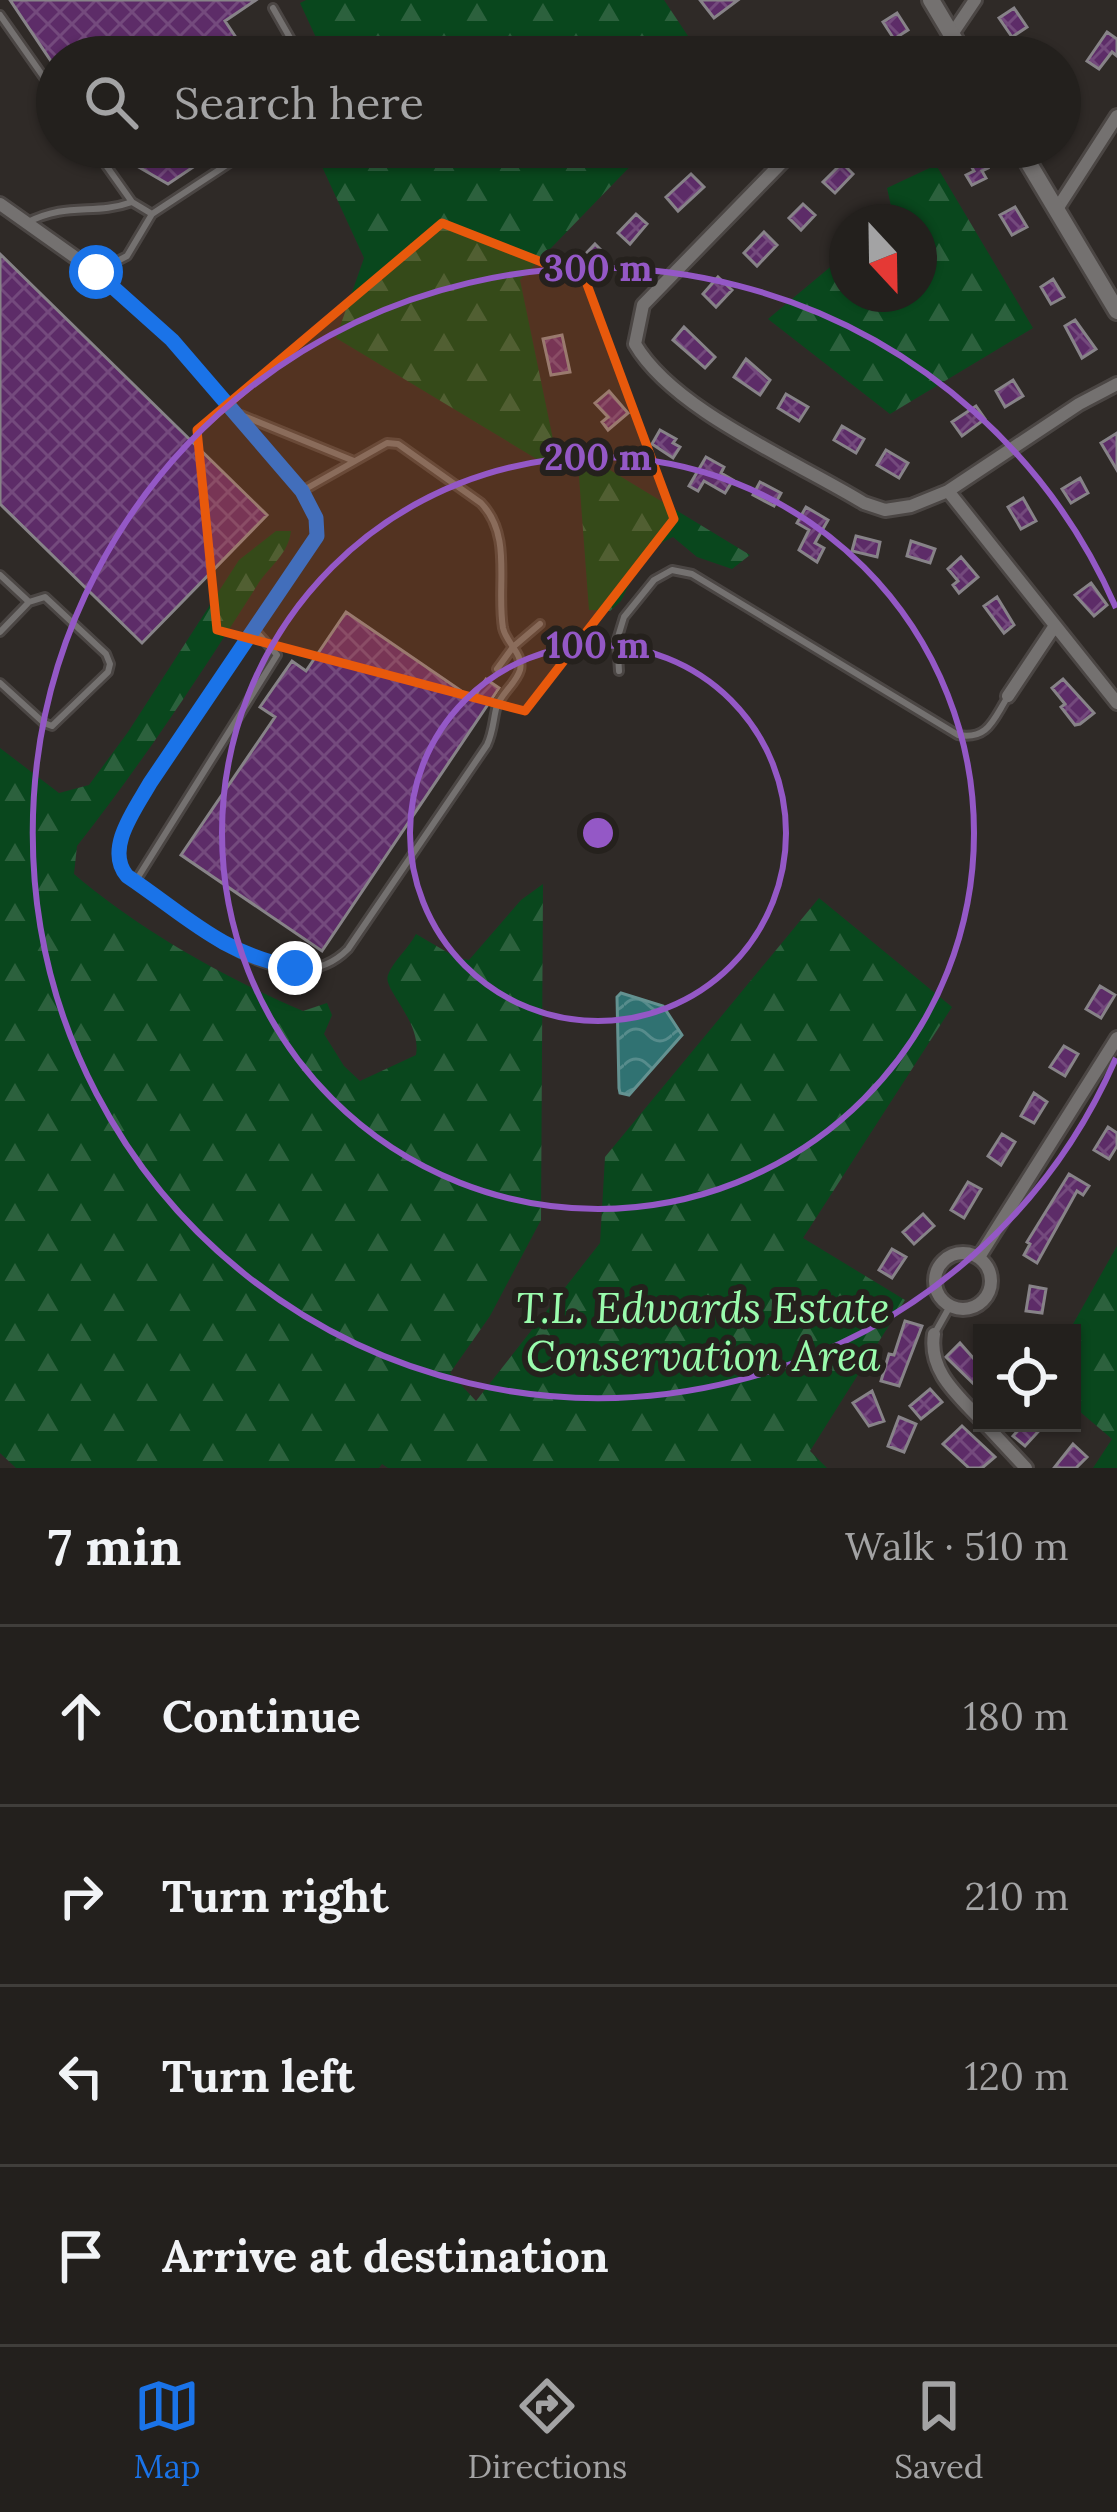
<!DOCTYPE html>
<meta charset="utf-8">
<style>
body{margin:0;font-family:Lora,serif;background:#2f2d2a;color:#f1f3f6}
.controls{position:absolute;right:36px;bottom:36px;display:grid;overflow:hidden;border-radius:0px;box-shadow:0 3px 9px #0004}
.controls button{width:108px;height:108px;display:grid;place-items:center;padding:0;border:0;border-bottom:3px solid #403e3b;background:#23201d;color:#f1f3f6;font:60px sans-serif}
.compass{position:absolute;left:829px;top:204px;width:108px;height:108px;border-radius:50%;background:#23201d;box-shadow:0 3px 9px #0004;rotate:158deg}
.stop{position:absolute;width:36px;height:36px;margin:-27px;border:9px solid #1a73e8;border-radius:50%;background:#fff}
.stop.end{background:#1a73e8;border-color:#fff;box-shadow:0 3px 12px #0008}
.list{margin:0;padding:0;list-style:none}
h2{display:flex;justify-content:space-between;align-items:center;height:156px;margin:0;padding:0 48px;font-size:51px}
h2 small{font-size:39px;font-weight:400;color:#a3a3a4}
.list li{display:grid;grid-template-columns:78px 1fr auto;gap:36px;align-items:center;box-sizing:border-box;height:180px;padding:0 48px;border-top:3px solid #403e3b}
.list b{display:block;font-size:45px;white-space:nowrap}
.list em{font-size:39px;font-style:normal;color:#a3a3a4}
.icon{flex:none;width:66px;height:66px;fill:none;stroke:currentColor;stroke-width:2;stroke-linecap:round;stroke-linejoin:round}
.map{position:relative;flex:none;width:1117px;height:1468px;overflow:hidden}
.search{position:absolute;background:#23201d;box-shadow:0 3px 9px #0004;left:36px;right:36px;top:36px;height:132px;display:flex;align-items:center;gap:30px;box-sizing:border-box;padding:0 42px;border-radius:66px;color:#a3a3a4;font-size:45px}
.sheet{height:876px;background:#23201d}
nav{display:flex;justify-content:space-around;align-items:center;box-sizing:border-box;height:168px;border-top:3px solid #403e3b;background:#23201d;font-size:33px;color:#a3a3a4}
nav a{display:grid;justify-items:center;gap:6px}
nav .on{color:#1a73e8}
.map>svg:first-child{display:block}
.forest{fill:url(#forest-firs)}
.water{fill:url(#water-waves);stroke:#649291;stroke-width:3}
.building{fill:url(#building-cross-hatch);stroke:#878388;stroke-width:3}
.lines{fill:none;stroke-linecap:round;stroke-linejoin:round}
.service-casing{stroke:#4b4644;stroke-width:12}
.minor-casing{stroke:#4b4644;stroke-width:18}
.tertiary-casing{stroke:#4b4644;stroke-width:22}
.service{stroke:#747170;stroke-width:6}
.minor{stroke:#747170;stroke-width:12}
.tertiary{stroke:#747170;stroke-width:16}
.route{stroke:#1a73e8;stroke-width:15}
.marked{fill:#e8590c;fill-opacity:0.2;stroke:#e8590c;stroke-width:9;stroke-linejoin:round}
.ring{fill:none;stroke:#9458c6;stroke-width:6}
.labels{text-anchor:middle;stroke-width:12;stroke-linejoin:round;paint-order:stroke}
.park-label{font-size:42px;font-style:italic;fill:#9afcad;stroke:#25211d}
.centre{fill:#9458c6;stroke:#25211d;stroke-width:6}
.ring-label{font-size:36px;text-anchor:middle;font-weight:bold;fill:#9458c6;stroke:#25211d;stroke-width:12;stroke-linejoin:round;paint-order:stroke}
</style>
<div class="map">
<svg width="1117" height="1468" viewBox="0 0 1117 1468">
<defs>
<pattern id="forest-firs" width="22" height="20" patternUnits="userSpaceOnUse" patternTransform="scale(3)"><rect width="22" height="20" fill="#09471d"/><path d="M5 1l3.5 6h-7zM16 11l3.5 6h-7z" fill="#2c613d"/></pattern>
<pattern id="water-waves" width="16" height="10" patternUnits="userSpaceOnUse" patternTransform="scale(3)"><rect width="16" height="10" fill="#307272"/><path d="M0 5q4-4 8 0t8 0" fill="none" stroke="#578c8c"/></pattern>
<pattern id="building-cross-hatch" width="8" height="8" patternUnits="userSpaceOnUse" patternTransform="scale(3)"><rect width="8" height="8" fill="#5d2c68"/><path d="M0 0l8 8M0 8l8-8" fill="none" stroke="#744a7d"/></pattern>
</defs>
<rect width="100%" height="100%" fill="#2f2a27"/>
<path class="forest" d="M306 0H664L702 57H325L300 3Z
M313 147H649L520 280 560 473 336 338 364 258Z
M936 165 1033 328 890 414 768 319 847 253V294H919V222H884L893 215 887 188Z
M577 450 750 555 732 569 697 557 673 537 645 551 621 601 610 611 589 610Z
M276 531H291C288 555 271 564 258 584 201 674 143 762 77 846L74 874C140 930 223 977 303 1011L327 1003 332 1015 324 1034 344 1066 360 1081 416 1055C422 1021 382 989 388 975 393 961 409 948 416 934L457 958 469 960 521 900 543 884 541 1220 490 1316 450 1373 476 1401 600 1243 605 1157 819 898 952 1007 803 1238 905 1300 810 1451 827 1468H388L382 1464 379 1468H16L0 1453V748L59 793 89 785 128 732 239 560Z
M1117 1246V1468H1093L1112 1439 1072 1405V1333H1068Z"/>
<path class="water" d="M621 993 663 1006 682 1035 629 1095 620 1093 619 1088 617 997Z"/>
<path class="building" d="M10 0H256L225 21 249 57H57V70Z
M700 0H738L714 18Z
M1014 8 1027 27 1012 37 999 18Z
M897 13 908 30 894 39 883 22Z
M1107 32 1117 39V56L1112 52 1099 69 1087 61Z
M104 147H223L168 184Z
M687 147H743L727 164 711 149 701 160Z
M978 150 988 168 982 171 986 178 972 185 966 175 974 171 966 157Z
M842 163 853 174 835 193 823 182Z
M691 174 704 187 678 211 666 197Z
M803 204 815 215 801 230 789 218Z
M1015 207 1027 227 1012 235 1000 215Z
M636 214 647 224 630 244 618 233Z
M764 232 777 245 757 266 744 253Z
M595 244 607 256 592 273 579 261Z
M0 254 267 515 142 643 0 504Z
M718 277 732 290 716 307 703 294Z
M1053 279 1064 297 1051 304 1041 287Z
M1075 320 1096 349 1082 358 1065 326Z
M684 327 715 357 705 368 673 340Z
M562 335 570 372 551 375 543 339Z
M746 359 770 380 760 395 734 377Z
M1013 380 1023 396 1005 407 996 391Z
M609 391 628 413 608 430 602 422 608 417 595 403Z
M786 394 808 407 799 421 778 408Z
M976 406 985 419 962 436 952 422Z
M842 426 864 439 856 453 834 440Z
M660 430 676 439 673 443 680 447 673 458 652 444Z
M1117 433V470L1101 443Z
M886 450 908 463 899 478 877 465Z
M706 457 724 467 721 473 733 480 725 493 704 481 698 491 689 486Z
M1080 478 1088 493 1071 503 1062 489Z
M760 482 781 493 774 506 753 495Z
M1023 498 1036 521 1021 529 1008 507Z
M806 507 828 520 815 543 824 548 817 562 799 550 809 530 797 523Z
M856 536 880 542 877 557 852 551Z
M911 541 935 549 930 563 907 556Z
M961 557 978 577 959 593 953 585 958 581 948 569Z
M1091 583 1107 605 1094 616 1075 595Z
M997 597 1014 625 1004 633 984 606Z
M346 612 473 699 486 679 499 688 322 951 181 855 275 717 260 707 292 661 306 671Z
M1063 679 1094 713 1080 724 1075 725 1061 707 1065 704 1052 688Z
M1100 986 1115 995 1101 1018 1086 1009Z
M1064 1046 1078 1054 1065 1076 1050 1067Z
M1034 1093 1047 1102 1034 1123 1021 1116Z
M1108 1127 1117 1133V1146L1109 1159 1094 1150Z
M1002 1134 1015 1142 1001 1165 988 1156Z
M1069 1174 1089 1186 1083 1195 1077 1191 1037 1263 1024 1255 1030 1244 1027 1242Z
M968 1182 981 1189 964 1218 951 1210Z
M923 1214 934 1226 914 1244 903 1232Z
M892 1249 906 1257 892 1278 879 1270Z
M1030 1286 1046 1289 1042 1313 1026 1311Z
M905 1321 922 1326 899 1386 881 1381 889 1354 894 1355Z
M960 1343 982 1368V1392L946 1357Z
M930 1389 942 1402 921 1419 910 1406Z
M872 1391 884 1421 869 1426 853 1403Z
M899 1417 916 1424 904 1452 888 1446Z
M1025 1423H1046L1025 1446 1013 1436Z
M962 1426 995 1457 982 1468H969L943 1444Z
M1073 1444 1087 1457 1076 1468H1054Z"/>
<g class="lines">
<defs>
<path id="service" d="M273 8 301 57
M0 15 57 96
M93 147 132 202 152 214
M254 147 152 214 127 256 96 272 172 340 302 491 316 518 318 536 150 783C136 808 104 849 127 876 181 911 285 1013 348 949L487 745C493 732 493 722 496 709 499 695 516 684 520 670 524 654 506 643 503 628 496 586 513 536 481 503L398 444 387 443 302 491
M26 223C69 201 93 216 132 202
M241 415 354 461
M0 575 28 601
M0 632 29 602 45 597 106 654 110 664 108 672 52 726 44 723 0 683
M497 669 513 647 540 624
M619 671 617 640 624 617 654 580 672 570 692 574 958 735C988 740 993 720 1007 698
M135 882 277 655 254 629
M936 1331 950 1306"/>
<path id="minor" d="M916 57 946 43 975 0
M797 147 643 305 635 344C674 411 796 461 864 503L885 510 911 506 948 491 1079 404 1117 384
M0 204 96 272
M1057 209 1117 116
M948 491 1117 703
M1008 696 1054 627
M935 1281a28 28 0 1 1 56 0a28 28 0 1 1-56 0Z
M979 1257 1117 1038
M934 1334C928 1372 959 1396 982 1421
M984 1423 1026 1468"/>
<path id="tertiary" d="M931 0 965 57
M1019 147 1117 311"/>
</defs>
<use href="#service" class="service-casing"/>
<use href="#minor" class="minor-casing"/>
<use href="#tertiary" class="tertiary-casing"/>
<use href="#service" class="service"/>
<use href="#minor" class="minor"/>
<use href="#tertiary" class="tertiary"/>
</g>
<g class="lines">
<path class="route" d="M96 272 172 340 302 491 316 518 317 536 150 783C136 808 104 849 127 876 188 917 220 953 295 968"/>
</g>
<path class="marked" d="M442 223 585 279 674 519 525 711 217 630 197 430Z"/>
<g class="ring">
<circle cx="598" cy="833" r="188"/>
<circle cx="598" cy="833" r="376"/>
<path d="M1116 1058A565 565 0 1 1 1116 608"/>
</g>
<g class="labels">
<g class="park-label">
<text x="703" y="1323">T.L. Edwards Estate<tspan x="703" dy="48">Conservation Area</tspan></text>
</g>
</g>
<circle cx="598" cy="833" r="18" class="centre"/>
<g class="ring-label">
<text x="598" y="281">300 m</text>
<text x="598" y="470">200 m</text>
<text x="598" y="658">100 m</text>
</g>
</svg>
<div class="controls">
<button><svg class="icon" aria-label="locate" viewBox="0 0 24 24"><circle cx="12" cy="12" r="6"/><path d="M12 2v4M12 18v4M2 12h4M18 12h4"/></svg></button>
</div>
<svg class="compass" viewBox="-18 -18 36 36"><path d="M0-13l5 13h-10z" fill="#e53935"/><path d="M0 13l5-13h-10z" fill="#a3a3a4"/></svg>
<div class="stop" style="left:96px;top:272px"></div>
<div class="stop end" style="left:295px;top:968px"></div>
<div class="search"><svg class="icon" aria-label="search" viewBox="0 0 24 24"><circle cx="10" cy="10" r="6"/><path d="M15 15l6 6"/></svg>Search here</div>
</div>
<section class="sheet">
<h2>7 min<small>Walk · 510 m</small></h2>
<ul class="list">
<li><svg class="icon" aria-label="ahead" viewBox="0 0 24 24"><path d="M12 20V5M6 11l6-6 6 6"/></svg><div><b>Continue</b></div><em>180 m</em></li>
<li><svg class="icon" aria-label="right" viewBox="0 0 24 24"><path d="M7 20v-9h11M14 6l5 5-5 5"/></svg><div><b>Turn right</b></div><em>210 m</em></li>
<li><svg class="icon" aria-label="left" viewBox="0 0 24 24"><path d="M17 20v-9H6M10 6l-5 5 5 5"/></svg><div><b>Turn left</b></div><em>120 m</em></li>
<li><svg class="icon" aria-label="arrive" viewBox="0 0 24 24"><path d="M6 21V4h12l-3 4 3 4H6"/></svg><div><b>Arrive at destination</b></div></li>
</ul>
</section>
<nav>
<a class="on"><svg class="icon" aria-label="map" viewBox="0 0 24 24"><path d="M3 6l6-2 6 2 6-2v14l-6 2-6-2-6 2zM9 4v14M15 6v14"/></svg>Map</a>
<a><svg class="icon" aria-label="directions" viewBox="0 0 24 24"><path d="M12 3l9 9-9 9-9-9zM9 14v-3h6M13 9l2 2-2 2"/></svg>Directions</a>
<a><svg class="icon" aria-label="saved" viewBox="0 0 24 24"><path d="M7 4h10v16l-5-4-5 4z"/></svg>Saved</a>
</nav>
